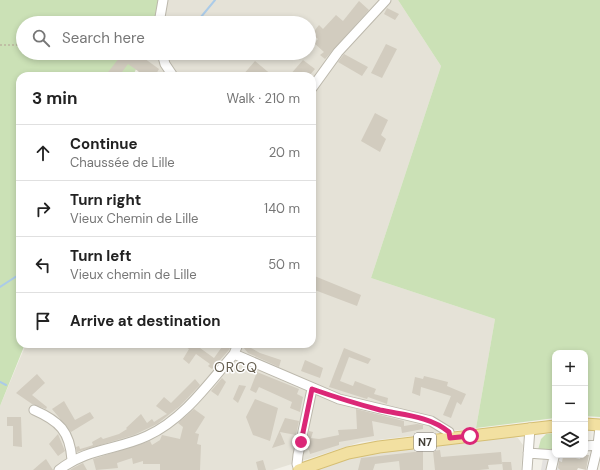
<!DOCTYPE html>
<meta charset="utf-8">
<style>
body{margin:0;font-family:"DM Sans",sans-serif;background:#f2f2f2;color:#222}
.controls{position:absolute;right:12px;bottom:12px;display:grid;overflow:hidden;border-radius:8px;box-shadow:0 2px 6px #0003}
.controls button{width:36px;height:36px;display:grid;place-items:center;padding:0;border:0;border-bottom:1px solid #e0e0e0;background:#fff;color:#222;font:20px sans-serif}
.stop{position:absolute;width:12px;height:12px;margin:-9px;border:3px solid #db2777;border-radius:50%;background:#fff}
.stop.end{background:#db2777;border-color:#fff;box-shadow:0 1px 4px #0008}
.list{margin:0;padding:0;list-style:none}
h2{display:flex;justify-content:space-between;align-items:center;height:52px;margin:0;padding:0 16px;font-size:17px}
h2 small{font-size:13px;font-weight:400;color:#767676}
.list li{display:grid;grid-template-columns:26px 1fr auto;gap:12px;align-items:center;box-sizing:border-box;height:56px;padding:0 16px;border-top:1px solid #e0e0e0}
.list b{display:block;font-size:15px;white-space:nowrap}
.list p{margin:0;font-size:13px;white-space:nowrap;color:#767676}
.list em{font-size:13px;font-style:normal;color:#767676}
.icon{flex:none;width:22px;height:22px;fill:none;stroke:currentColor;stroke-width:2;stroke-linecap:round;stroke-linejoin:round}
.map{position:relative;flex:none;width:600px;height:470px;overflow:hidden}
.search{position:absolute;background:#fff;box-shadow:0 2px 6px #0003;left:16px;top:16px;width:300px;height:44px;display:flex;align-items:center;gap:10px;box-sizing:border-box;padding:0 14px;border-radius:22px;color:#767676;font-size:15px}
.panel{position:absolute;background:#fff;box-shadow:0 2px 6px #0003;left:16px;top:72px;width:300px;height:276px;border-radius:12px}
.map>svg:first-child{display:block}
.residential{fill:#e5e2d7}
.green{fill:#cbe1b6}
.parking{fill:#e4e2df}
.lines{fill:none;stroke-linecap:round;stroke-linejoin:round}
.stream{stroke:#abcbe8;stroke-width:2}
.building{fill:#d2ccbf}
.minor-casing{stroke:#bcb8ac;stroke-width:11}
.major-casing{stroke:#d5be73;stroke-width:13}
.path{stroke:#bcb49f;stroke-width:1.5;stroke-dasharray:2 2;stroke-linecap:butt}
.minor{stroke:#fff;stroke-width:9}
.major{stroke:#f2e0a1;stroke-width:11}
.route{stroke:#db2777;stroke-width:5}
.labels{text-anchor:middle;stroke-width:3;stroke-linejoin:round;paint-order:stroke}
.shield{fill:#fff;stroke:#7c7974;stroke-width:1}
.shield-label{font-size:11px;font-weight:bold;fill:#444038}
.quarter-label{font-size:14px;letter-spacing:1px;fill:#665f50;stroke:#fff}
</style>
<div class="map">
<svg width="600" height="470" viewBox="0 0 600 470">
<rect width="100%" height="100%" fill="#f2f0e8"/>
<path class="residential" d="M168 0H398L441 66 371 278 495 319 476 428 361 442 273 470H0V406L26 344H312V76H136L146 53H309V23H158Z
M509 436 518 438 523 445 521 470H315L343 460 376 452Z"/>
<path class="green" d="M0 0H162L155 23H23V53H143L133 76H20V344H25L0 406Z
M398 0H600V417L585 416V353H555V418L476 428 495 319 371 278 441 66Z
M555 433V447L552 450H538L541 439 546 434Z"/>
<path class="parking" d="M554 441H555V455H581L580 459 563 455 560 470H541L543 458 555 447Z"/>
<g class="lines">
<path class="stream" d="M196 23 215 0
M0 287 20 274
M0 382 6 385"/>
</g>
<path class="building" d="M359 1 369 10 325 59 320 55 324 52 314 43 318 39 312 34 319 25 323 29 336 15 343 21Z
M387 8 399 14 395 20 384 14Z
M386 44 397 49 382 78 371 73Z
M123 53H137L159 69 155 76H145L128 64 119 76H105Z
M344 54 368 67 362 76 338 62Z
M303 60 315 69 309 76H289Z
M255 61 273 76H242Z
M375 113 388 120 381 135 386 139 380 152 361 141Z
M312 275 361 295 357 306 312 289Z
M181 344H202L200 348 214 358 224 344H232L229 350 212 369 208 366 210 364 196 354 189 364 183 359 189 349Z
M244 344H252L251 348 260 353 281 360 279 367 248 353 243 347Z
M344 348 371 359 368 364 349 357 340 381 353 386 355 381 376 389 374 394 388 398 387 404 368 397 367 399 329 387Z
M305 360 323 368 320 378 301 371Z
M257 372 299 389 297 394 303 397 300 412 290 408 292 402 259 387 256 393 250 390Z
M37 374 45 383 32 395 47 407 46 409 32 404 16 393Z
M424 376 448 382 447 386 466 394 461 405 457 402 451 418 443 415 451 396 421 387 420 396 412 393 415 377 423 379Z
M222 378 226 382 218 396 211 391Z
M195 379 200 385 180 406 157 424 134 435 77 452 76 447 79 446 80 449 87 447 93 445 92 442 101 437 103 439 119 434 127 429 126 428 141 414 147 423 152 419 154 422 165 415 167 414 156 406 164 397 171 403Z
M239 385 246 386 238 403 233 399Z
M255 399 278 408 270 441 253 435 246 417Z
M64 401 75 420 90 412 94 418 71 432 52 409Z
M194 409 205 417 195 433 199 434 197 444 201 445 200 470H160V464H143V461L133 464 132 458 117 463 118 468 96 470 93 459 150 441 152 445 160 440 162 435 180 439 183 427 178 423Z
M356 409 404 421V426L417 424 423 425V429L402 433 401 427 372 421 374 436 339 442V445L310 454 309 450 305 449 309 431 313 432 311 438 319 439 339 435 338 430 357 429Z
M7 417H21L22 447 13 446V426H7Z
M285 418 299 421 296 435 280 432 285 444 272 448Z
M58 434 65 451 58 456 49 444Z
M440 450 441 457 501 452 502 464 488 465 489 469 479 470H435L433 451Z
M423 451V470H400L399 461 375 464 373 470H358L361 458Z
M563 455 580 459 581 455H589L586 470 578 468 577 470H560L558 468 559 461 562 462Z
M46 459 53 470H33L41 463Z
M263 460 266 470H258L256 462Z
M502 462H511L512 470H503Z
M83 463 87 470H70L73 468Z"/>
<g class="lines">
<defs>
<path id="minor" d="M159 23 163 0
M162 53 165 64 173 76
M312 88 338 52 386 0
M234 354 339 399 431 421 449 432 450 438
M34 410C59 421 70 431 72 460
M585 446 598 445 600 427
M528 453 555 455
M59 470C87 448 117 450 147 436 184 419 208 384 234 354L238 344
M299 470 297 464 298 455 312 389
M527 470 530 428
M551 470 555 453
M592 470 598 445"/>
<path id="major" d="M585 424 600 425
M299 470 348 453 379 447 555 426"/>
</defs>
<use href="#minor" class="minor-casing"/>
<use href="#major" class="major-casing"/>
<path class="path" d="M0 45H23
M145 53 155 59"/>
<use href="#minor" class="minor"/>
<use href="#major" class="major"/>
</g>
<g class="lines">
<path class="route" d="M301 442 312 389C335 397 357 404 380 410 403 415 430 416 449 432L450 438 470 436"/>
</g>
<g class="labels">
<rect class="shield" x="414" y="433" width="22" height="18" rx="3"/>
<g class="shield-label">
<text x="425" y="446">N7</text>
</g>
<g class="quarter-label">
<text x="236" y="372">ORCQ</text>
</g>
</g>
</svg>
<div class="controls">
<button>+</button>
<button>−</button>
<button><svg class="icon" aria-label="layers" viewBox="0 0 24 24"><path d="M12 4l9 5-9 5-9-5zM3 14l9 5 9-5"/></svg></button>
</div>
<div class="stop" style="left:470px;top:436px"></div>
<div class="stop end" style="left:301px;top:442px"></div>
<div class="search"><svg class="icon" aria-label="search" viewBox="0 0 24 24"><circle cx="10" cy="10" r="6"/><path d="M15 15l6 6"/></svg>Search here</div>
<section class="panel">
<h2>3 min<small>Walk · 210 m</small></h2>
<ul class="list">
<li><svg class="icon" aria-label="ahead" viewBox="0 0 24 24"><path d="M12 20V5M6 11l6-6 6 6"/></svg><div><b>Continue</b><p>Chaussée de Lille</p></div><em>20 m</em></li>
<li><svg class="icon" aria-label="right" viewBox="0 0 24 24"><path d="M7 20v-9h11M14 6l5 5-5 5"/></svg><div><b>Turn right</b><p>Vieux Chemin de Lille</p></div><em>140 m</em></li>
<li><svg class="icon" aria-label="left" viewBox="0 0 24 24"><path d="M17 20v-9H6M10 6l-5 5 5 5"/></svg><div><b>Turn left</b><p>Vieux chemin de Lille</p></div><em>50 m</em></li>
<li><svg class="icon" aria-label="arrive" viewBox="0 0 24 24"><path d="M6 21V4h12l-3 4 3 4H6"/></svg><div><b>Arrive at destination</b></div></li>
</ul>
</section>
</div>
